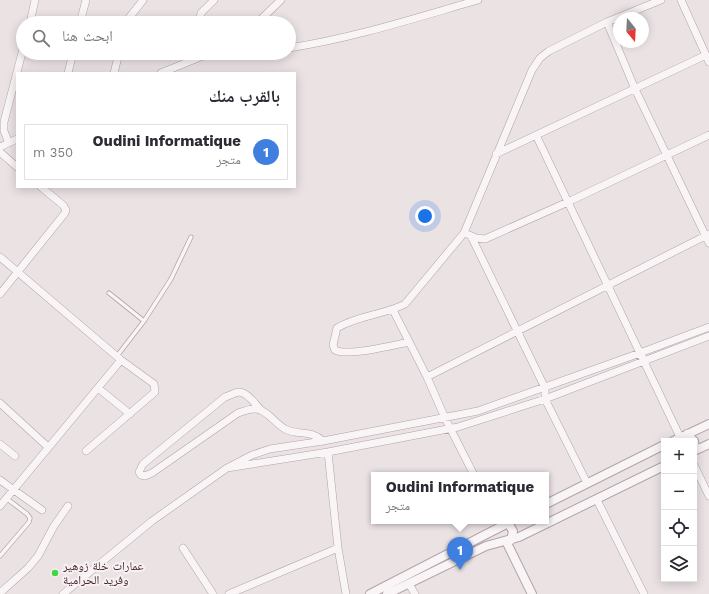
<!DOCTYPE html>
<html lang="ar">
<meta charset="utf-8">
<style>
body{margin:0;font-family:"Work Sans","Noto Naskh Arabic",sans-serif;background:#f7f7f7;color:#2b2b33;direction:rtl}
.controls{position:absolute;right:12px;bottom:12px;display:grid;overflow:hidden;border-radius:0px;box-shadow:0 2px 10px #0003}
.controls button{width:36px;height:36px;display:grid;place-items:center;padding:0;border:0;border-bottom:1px solid #e1e1e2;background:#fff;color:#2b2b33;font:20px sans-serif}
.compass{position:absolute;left:613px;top:12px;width:36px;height:36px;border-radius:50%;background:#fff;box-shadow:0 2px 10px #0003;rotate:162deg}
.you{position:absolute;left:425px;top:216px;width:14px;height:14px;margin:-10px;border:3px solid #fff;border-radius:50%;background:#1a73e8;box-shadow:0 0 0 6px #1a73e833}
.badge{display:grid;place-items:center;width:26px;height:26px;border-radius:50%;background:#0b8043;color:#fff;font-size:13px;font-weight:700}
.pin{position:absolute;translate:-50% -33px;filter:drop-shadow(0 1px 2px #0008)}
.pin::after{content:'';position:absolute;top:21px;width:14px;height:12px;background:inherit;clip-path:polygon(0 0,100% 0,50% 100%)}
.popup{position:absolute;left:371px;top:472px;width:178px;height:52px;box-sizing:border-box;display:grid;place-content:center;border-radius:0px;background:#fff;filter:drop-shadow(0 1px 3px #0005);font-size:13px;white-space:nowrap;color:#7c7c81}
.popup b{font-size:15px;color:#2b2b33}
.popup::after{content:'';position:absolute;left:50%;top:100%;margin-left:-8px;border:8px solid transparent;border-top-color:#fff}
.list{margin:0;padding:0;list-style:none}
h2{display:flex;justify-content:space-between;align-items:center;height:52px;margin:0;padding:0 16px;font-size:17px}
h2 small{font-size:13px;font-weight:400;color:#7c7c81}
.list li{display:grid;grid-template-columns:26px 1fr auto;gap:12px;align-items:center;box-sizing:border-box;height:56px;margin:0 8px 8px;padding:0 8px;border:1px solid #e1e1e2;border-radius:0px}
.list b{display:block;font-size:15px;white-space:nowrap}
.list p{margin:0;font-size:13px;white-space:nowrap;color:#7c7c81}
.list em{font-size:13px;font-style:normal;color:#7c7c81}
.icon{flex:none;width:22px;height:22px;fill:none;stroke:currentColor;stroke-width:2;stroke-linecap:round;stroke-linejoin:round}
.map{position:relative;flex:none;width:709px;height:594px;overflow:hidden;direction:ltr}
.search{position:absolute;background:#fff;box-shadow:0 2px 10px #0003;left:16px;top:16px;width:280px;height:44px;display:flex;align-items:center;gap:10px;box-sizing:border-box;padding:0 14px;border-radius:22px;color:#7c7c81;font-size:15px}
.panel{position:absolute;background:#fff;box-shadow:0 2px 10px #0003;left:16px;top:72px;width:280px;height:116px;border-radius:0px;direction:rtl}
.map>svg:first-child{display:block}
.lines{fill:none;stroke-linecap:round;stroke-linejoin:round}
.service-casing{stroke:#b2a3a6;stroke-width:5}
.minor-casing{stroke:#b2a3a6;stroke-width:8}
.tertiary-casing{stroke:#b2a3a6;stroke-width:10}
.service{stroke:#f9f5f6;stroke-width:3.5}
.minor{stroke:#f9f5f6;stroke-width:7}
.tertiary{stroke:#f9f5f6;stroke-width:8}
.poi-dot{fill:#40d740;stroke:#f8f1f3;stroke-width:1.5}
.labels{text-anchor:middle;stroke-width:4;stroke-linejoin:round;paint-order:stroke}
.poi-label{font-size:12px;fill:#44282e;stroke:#f8f1f3;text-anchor:start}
</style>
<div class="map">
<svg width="709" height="594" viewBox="0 0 709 594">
<rect width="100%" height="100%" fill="#ebe2e4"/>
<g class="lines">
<defs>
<path id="service" d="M109 293 144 321
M117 356 144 321 171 279 191 237
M0 556 29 522 30 518 27 514 6 498"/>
<path id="minor" d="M681 0 709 62
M607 22 635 89 709 243
M30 23 35 0
M80 23 86 0
M128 23 129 18 143 0
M199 23 201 13 214 0
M257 23 281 0
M289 48C354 38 415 18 478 0
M68 73 73 53
M114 73 119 53
M161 73 210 53
M536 135 680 437
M9 143 4 131V122L23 49
M0 147 17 139
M0 152 17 167
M496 154 706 55
M469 235 476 238 485 239 568 202 709 135
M471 236 545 388V399L587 483
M0 257 121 360 154 384 155 392 86 451
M0 294 65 213 66 210 63 205 41 187
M393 310 427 377 445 418 474 475
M709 327 640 353 478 411 323 441 270 449 252 455 227 468 328 452 458 427 545 399 709 336
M409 342C394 345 347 357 335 350L333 345 337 328C358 315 384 315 405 304L464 233 532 70 540 58 549 51 607 22 661 0
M427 377 709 234
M98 388 130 414
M0 403 48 447
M261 410C255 404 247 391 238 392 234 393 229 396 225 397L143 464 139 472 141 475 145 476 152 473 238 413C245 411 252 407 260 410 268 412 276 424 285 429 299 436 310 429 323 441
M0 444 15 456
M328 452 338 548 346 594
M694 465 709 496
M0 480 42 510
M597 500 644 594
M0 506 121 360
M183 548 213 594
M409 584 415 594
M0 593 28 568 38 556 54 526 68 506
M63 594 152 521 227 468
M229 594 338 548"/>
<path id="tertiary" d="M687 434 694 441 695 450
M673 441 709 424
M694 451 709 444
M546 504 664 445
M508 523 513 531 511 540
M506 541 532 594
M370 594 512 521
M387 594 486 546 519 537 664 466"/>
</defs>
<use href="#service" class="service-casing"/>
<use href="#minor" class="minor-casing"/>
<use href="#tertiary" class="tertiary-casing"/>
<use href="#service" class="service"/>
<use href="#minor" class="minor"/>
<use href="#tertiary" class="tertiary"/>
</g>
<circle class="poi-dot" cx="55" cy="573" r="4"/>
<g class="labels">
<g class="poi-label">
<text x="63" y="570">عمارات خلة زوهير<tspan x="63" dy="14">وفريد الحرامية</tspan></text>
</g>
</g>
</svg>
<div class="controls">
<button>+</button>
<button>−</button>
<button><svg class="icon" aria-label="locate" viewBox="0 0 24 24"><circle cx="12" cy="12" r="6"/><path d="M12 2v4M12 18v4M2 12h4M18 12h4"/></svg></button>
<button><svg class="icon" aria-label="layers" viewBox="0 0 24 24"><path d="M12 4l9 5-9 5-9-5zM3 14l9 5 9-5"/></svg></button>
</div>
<svg class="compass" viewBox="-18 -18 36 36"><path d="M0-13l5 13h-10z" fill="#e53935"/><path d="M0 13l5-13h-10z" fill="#7c7c81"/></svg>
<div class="you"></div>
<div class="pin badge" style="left:460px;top:570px;background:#3f7fe0">1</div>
<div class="popup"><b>Oudini Informatique</b>متجر</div>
<div class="search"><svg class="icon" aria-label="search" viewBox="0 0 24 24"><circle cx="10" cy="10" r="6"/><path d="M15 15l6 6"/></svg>ابحث هنا</div>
<section class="panel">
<h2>بالقرب منك<small></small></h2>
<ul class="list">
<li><span class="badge" style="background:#3f7fe0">1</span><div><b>Oudini Informatique</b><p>متجر</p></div><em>350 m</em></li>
</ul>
</section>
</div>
